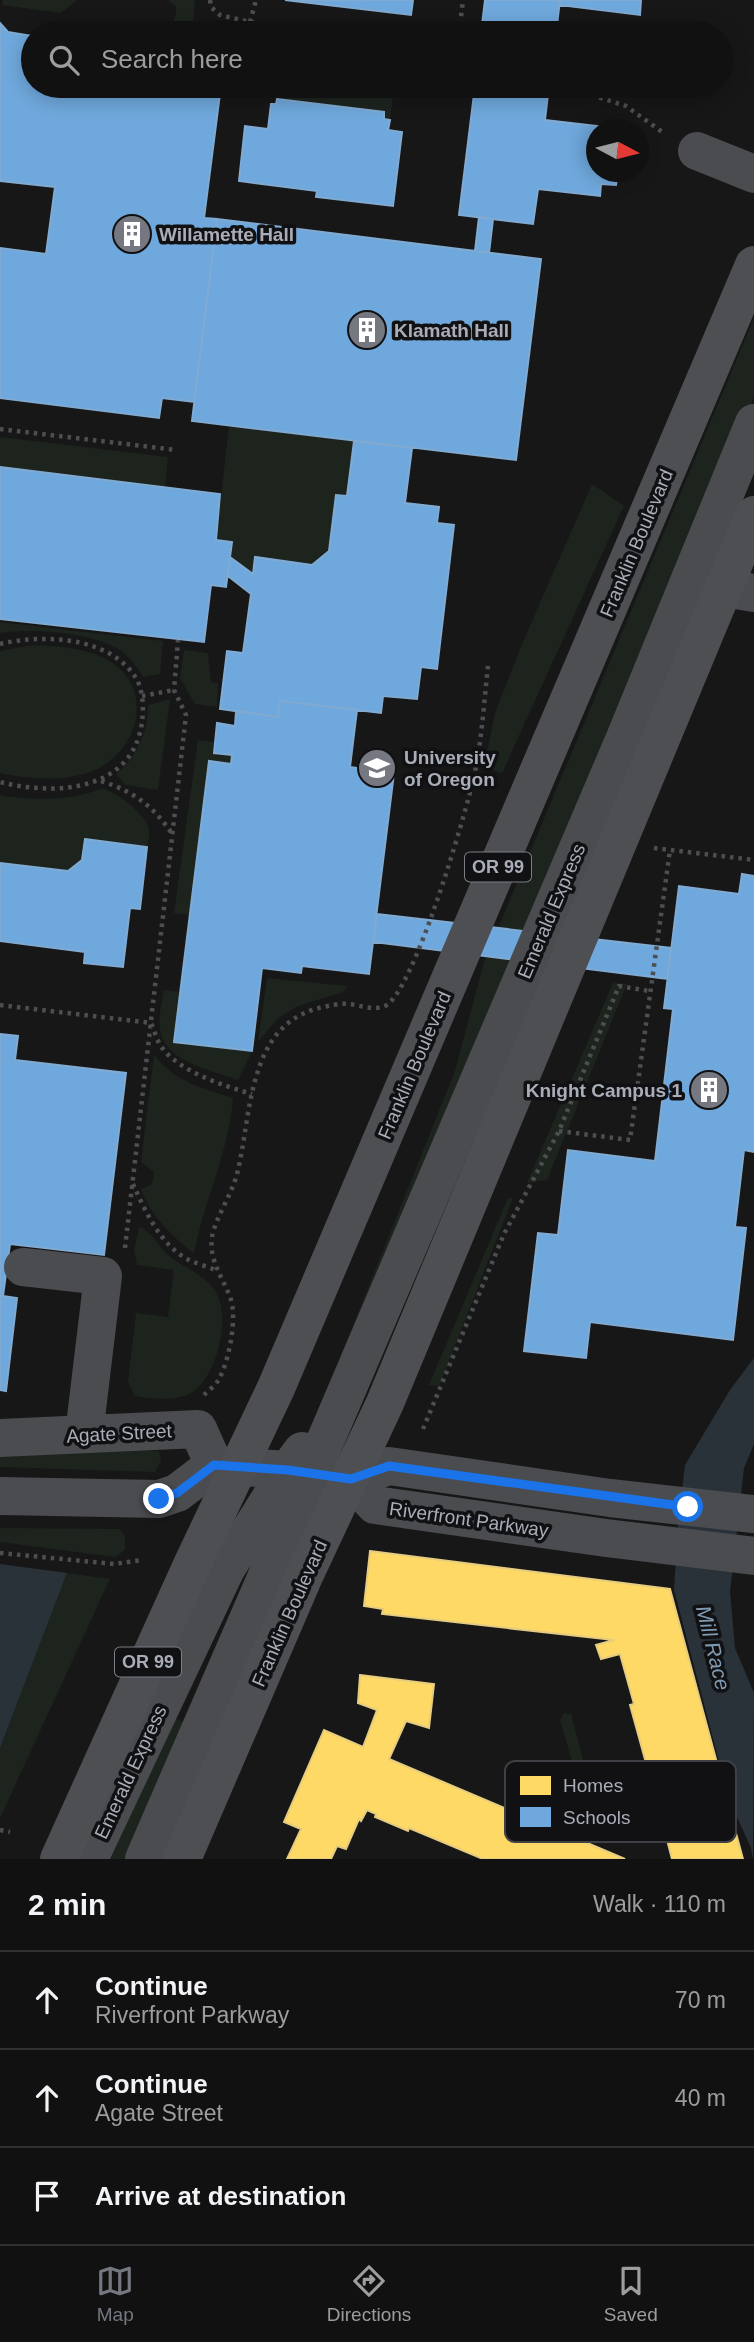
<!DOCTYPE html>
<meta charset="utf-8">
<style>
body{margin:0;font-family:Helvetica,sans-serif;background:#1e1f1f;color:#f1f3f6}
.compass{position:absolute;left:586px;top:119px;width:63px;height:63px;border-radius:50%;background:#111;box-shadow:0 4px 18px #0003;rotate:97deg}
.stop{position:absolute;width:21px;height:21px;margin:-16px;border:5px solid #1a73e8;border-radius:50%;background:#fff}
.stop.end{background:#1a73e8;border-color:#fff;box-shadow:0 2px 7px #0008}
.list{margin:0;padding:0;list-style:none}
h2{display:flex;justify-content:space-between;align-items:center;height:91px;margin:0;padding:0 28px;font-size:30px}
h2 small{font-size:23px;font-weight:400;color:#9c9d9f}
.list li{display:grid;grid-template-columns:46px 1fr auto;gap:21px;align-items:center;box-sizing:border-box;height:98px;padding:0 28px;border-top:2px solid #303131}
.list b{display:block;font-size:26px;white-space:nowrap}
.list p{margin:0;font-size:23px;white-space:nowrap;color:#9c9d9f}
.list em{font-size:23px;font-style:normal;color:#9c9d9f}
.icon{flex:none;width:38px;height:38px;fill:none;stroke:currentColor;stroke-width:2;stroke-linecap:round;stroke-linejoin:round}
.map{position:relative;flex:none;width:754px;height:1859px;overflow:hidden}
.search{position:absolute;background:#111;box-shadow:0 4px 18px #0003;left:21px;right:21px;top:21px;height:77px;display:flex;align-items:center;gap:18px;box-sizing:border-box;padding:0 24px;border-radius:38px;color:#9c9d9f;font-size:26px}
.sheet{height:385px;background:#111}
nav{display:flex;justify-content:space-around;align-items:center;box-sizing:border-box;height:98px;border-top:2px solid #303131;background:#111;font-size:19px;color:#9c9d9f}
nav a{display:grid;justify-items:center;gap:4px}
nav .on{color:#757880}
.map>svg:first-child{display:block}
.green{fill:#1d241e}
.water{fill:#2a3239}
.homes{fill:#ffd966;stroke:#e5cc7f;stroke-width:2}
.schools{fill:#6fa8dc;stroke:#80aad1;stroke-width:2}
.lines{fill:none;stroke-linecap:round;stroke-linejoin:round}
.path{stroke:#4d4e52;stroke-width:4.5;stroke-dasharray:3.5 5;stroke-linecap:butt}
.minor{stroke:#4b4c50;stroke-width:38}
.major{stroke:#4d4f52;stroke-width:38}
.route{stroke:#1a73e8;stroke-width:9}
.labels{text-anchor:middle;stroke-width:7;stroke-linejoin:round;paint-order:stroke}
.shield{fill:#111113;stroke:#7b7e86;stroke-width:2}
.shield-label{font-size:18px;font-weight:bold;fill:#a8adb8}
.poi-label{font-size:19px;font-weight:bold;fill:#a8adb8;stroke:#111113;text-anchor:start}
.street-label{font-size:19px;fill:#a8adb8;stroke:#111113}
.water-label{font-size:21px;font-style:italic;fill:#7f9bb3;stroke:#111113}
.key{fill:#111113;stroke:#3e4045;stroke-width:2}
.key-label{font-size:19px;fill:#a8adb8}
</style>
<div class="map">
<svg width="754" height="1859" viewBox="0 0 754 1859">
<rect width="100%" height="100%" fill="#171717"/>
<path class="green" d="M3 0H77L61 13 2 5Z
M168 0H195L193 21 187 29 175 27 173 22 176 15V7Z
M278 86H394L390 120 384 119V112L277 99Z
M754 318V397L706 515 334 1373 455 1071 484 962Z
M229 426 354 441 347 496 336 495 329 551 312 565 256 558 253 574 230 557 216 540Z
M0 437 168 457 165 487 0 467Z
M592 484 624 506 502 773 484 767 495 713 522 644Z
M0 622 163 641 160 674 143 677C136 665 126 652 113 646 84 632 31 628 0 633Z
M33 645C59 646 89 648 111 662 157 692 136 756 90 772 61 782 29 779 0 773V651Z
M184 650 208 653 211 682 218 683 217 707 195 704 180 678Z
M170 699 158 790 126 785 116 774C136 758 149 731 148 705Z
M198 740 215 742 214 752 232 755 231 764 210 761 190 915 174 913Z
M102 788C118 794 139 809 147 824 151 832 149 839 147 847L85 839 82 860 68 871 0 863V795C32 801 73 801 102 788Z
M267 978 347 986 343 992 298 1006 278 1018 258 1042Z
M613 983 627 984 547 1180 527 1183Z
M164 990 180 992 175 1042 252 1051 238 1080C212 1070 163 1062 160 1028 158 1016 162 1002 164 990Z
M154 1054C171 1080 204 1089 233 1098 229 1152 204 1201 194 1254 173 1236 150 1216 141 1189L152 1184 154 1172 141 1162Z
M508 1198H513L439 1386 429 1385Z
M139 1227C152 1231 159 1248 169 1256 185 1269 205 1274 216 1292 231 1318 217 1380 189 1394 174 1401 150 1399 135 1396L128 1381 136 1313 168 1317 174 1270 137 1265 134 1250Z
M120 1448 159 1451 161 1461 155 1472 0 1467V1450Z
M0 1528 119 1529 125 1536V1550L115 1557 0 1542Z
M67 1573 110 1579 0 1818V1748Z
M564 1713 571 1714 583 1760 580 1768 573 1765 560 1720Z
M167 1715 190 1725 131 1859H97Z"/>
<path class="water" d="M754 1358V1444L744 1468 730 1592 735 1648 754 1693 753 1859 751 1848 729 1799 674 1590 678 1524 685 1465 730 1390Z
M0 1564 67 1573 0 1748Z"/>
<path class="homes" d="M370 1551 670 1589 743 1859H672L660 1813 663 1812 649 1762 646 1763 630 1705 634 1704 620 1654 601 1659 596 1645 614 1640 382 1614 383 1609 364 1606Z
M360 1675 434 1684 429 1728 406 1721 389 1759 625 1859H483L409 1828 408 1831 375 1817 376 1814 367 1810 361 1821 359 1819 346 1849 337 1846 331 1859H287L301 1829 284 1822 324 1730 363 1747 377 1710 358 1703Z"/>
<path class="schools" d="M285 0H413L411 15Z
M485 0H560L556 33H481Z
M560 0H641L640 15 559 5Z
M0 23 8 32 33 36V86H221L204 218 217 219 194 402 162 398 159 418 0 398V248L46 254 55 187 0 181Z
M475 86H549L545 120 623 129 596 130V172H618L616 185 601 184 600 196 538 189 533 224 459 215Z
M277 99 384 112V119L390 120 388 130 402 132 393 206 316 197 317 191 239 181 245 126 268 129 271 104H276Z
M479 217 493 219 489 253 475 251Z
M217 219 541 259 516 460 192 421Z
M354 441 412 448 405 503 439 507 437 523 454 525 437 669 421 667 417 699 383 696 381 713 280 701 278 717 220 709 227 651 243 653 251 594 228 576 230 557 253 574 255 557 312 565 329 551 336 495 347 496Z
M0 467 220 494 216 540 232 542 226 587 211 585 204 642 0 619Z
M280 701 357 710 350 767 394 773 369 974 302 966 301 973 262 968 252 1051 174 1042 209 761 231 764 232 755 214 753 217 723 235 726 236 711 278 717Z
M85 839 147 847 140 909 130 908 123 967 84 963 85 952 0 941V863L68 871 82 860Z
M742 874 754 876V1152L744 1150 735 1227 746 1228 733 1340 590 1322 586 1358 524 1351 538 1233 558 1235 568 1150 655 1161 673 1009 664 1008 679 886 739 894Z
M377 914 671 948 667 979 373 942Z
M0 1034 18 1036 15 1060 126 1073 104 1255 10 1244 3 1296 17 1298 6 1391 0 1390Z"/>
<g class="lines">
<path class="path" d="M210 0 211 7 220 15 250 22 330 33
M250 22 256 0
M459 33 463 0
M577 86 588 94 626 106 665 134
M0 429 176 450
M0 644C42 634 106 636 134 675 143 687 144 707 142 722 133 792 54 796 0 782
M142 696 174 690
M101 781C135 792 153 806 173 835
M654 848 754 860
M0 1005 151 1023C155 1032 157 1042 163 1049 181 1072 224 1086 252 1094
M559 1131 630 1140 670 850
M133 1184C145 1211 161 1246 189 1260 197 1264 207 1266 215 1270
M125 1248 186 715 174 690 178 640
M204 1395C209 1390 216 1385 219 1379 229 1361 238 1316 230 1297 222 1276 209 1261 212 1237 215 1219 232 1194 237 1174 246 1138 247 1100 260 1065 272 1032 293 1012 328 1006 334 1005 342 1003 348 1004 360 1005 373 1011 385 1006 414 992 466 813 474 776 482 740 484 702 488 666
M423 1429 504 1234 559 1131 619 986 649 991
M0 1553 114 1564 142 1560
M0 1830 10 1832"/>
<path class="minor" d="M697 151 754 174
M724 588 754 593
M23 1267 103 1276 84 1434
M0 1438 198 1429 214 1465
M351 1479 375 1505 606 1538 754 1556
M0 1496 159 1499 177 1493 214 1465 288 1470 351 1479 389 1466 610 1498 754 1514
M89 1859 226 1569 288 1470 302 1451
M144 1859 312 1472 625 738 754 423"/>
<path class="major" d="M59 1859 192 1565 276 1388 754 265
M182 1859 304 1576 385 1403 754 515"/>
</g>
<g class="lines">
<path class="route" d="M159 1499 177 1493 214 1465 288 1470 351 1479 389 1466 688 1507"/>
</g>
<defs>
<symbol id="building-disc" viewBox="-11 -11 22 22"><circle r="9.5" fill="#757880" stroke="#111113"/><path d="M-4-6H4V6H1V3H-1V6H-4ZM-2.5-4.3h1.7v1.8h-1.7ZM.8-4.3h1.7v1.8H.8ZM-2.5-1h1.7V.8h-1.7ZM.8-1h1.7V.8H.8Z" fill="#fff"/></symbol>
<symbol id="university-disc" viewBox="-11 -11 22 22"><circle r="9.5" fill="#757880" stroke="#111113"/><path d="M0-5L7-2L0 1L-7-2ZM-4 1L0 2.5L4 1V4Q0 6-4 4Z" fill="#fff"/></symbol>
</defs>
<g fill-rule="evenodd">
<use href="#building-disc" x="110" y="212" width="44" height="44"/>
<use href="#building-disc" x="345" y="308" width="44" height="44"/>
<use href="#university-disc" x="355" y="746" width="44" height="44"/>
<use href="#building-disc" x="687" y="1068" width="44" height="44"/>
</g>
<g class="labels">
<g class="shield">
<rect x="465" y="852.5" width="66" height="29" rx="5"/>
<rect x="115" y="1647.5" width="66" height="29" rx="5"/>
</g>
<g class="shield-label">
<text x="498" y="873">OR 99</text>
<text x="148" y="1668">OR 99</text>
</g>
<g class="poi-label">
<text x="159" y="241">Willamette Hall</text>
<text x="394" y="337">Klamath Hall</text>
<text x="404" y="764">University<tspan x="404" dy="22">of Oregon</tspan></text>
<text x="682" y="1097" text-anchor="end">Knight Campus 1</text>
</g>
<g class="street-label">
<text transform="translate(636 543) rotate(-67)" y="7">Franklin Boulevard</text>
<text transform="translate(551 911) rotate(-67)" y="7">Emerald Express</text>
<text transform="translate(414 1065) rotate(-67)" y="7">Franklin Boulevard</text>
<text transform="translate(119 1433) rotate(-3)" y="7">Agate Street</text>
<text transform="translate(469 1519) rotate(8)" y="7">Riverfront Parkway</text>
<text transform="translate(289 1613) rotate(-66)" y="7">Franklin Boulevard</text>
<text transform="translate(130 1772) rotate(-65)" y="7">Emerald Express</text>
</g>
<g class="water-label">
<text transform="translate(713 1648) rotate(76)" y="7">Mill Race</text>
</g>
</g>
<rect x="505" y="1761" width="231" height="81" rx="10" class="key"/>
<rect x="520" y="1776" width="31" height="19" fill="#ffd966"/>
<rect x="520" y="1807" width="31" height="20" fill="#6fa8dc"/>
<g class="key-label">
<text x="563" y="1792">Homes</text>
<text x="563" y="1824">Schools</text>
</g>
</svg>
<svg class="compass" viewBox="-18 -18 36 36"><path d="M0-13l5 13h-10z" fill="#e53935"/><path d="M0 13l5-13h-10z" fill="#9c9d9f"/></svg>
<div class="stop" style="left:688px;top:1507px"></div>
<div class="stop end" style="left:159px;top:1499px"></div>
<div class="search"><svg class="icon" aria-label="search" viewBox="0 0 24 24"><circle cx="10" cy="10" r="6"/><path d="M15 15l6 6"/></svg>Search here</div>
</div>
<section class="sheet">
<h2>2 min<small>Walk · 110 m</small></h2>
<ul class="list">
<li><svg class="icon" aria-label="ahead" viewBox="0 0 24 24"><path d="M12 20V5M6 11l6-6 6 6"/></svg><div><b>Continue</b><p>Riverfront Parkway</p></div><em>70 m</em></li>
<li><svg class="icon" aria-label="ahead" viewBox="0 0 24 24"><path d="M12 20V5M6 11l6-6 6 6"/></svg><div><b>Continue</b><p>Agate Street</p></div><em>40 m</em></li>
<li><svg class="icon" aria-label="arrive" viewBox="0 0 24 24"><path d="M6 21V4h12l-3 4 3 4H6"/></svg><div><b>Arrive at destination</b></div></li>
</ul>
</section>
<nav>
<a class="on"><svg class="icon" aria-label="map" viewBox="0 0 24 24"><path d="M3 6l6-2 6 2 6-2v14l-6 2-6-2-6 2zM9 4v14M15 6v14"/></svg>Map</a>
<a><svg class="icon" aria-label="directions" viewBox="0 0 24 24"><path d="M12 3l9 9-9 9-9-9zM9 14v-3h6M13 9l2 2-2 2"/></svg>Directions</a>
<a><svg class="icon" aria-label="saved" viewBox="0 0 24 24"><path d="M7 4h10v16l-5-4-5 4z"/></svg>Saved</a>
</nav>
